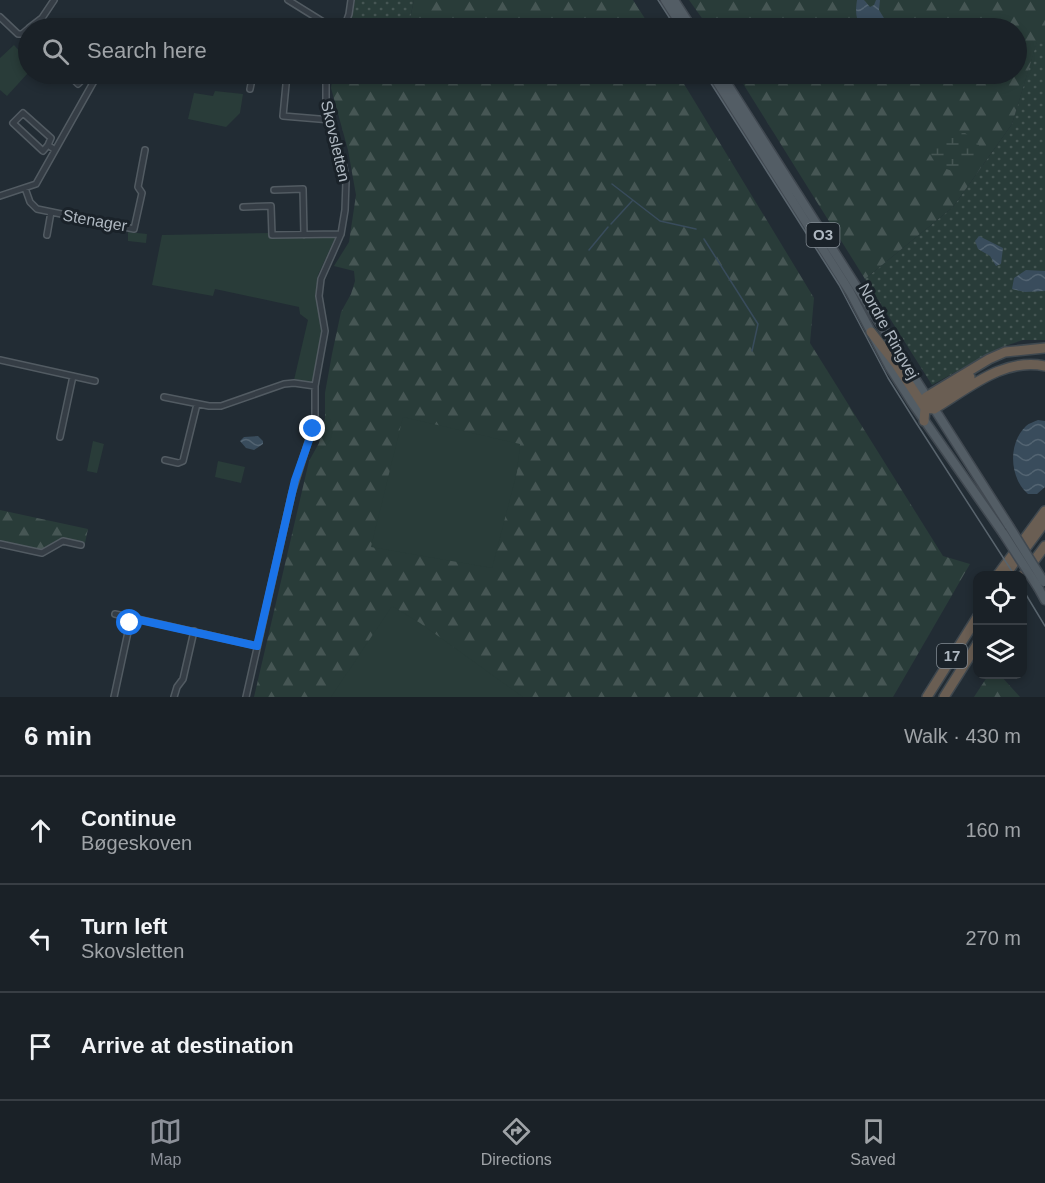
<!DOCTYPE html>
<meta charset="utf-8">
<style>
body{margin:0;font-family:Helvetica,sans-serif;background:#23292f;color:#f1f3f6}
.controls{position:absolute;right:18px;bottom:18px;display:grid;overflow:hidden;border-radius:12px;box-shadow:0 3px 9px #0003}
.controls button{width:54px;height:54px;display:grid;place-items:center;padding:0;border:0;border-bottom:2px solid #383e44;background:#1a2127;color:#f1f3f6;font:30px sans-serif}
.stop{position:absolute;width:18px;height:18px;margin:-14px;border:4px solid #1a73e8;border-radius:50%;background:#fff}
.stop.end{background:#1a73e8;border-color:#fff;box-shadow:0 2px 6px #0008}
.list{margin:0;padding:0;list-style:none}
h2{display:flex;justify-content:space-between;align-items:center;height:78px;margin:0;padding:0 24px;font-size:26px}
h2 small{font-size:20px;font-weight:400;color:#9fa3a7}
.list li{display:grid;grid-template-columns:39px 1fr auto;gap:18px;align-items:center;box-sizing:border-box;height:108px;padding:0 24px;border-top:2px solid #383e44}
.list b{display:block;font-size:22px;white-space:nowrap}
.list p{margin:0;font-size:20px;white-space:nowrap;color:#9fa3a7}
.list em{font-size:20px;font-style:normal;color:#9fa3a7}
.icon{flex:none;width:33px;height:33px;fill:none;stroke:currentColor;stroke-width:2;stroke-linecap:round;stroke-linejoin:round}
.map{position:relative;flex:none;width:1045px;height:697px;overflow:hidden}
.search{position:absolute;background:#1a2127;box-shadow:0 3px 9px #0003;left:18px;right:18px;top:18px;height:66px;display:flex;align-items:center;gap:15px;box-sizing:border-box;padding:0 21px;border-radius:33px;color:#9fa3a7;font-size:22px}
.sheet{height:402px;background:#1a2127}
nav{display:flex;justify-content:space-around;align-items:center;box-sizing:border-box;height:84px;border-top:2px solid #383e44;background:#1a2127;font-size:16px;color:#9fa3a7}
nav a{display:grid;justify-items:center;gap:3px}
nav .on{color:#8c9099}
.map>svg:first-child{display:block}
.grass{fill:url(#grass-dots)}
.forest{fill:url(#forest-firs)}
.wetland{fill:url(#wetland-marsh)}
.park{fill:#293c39}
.water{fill:url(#water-waves)}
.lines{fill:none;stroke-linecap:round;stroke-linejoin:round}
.stream{stroke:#394c5c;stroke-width:1.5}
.street-casing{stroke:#525b62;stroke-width:8}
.primary-casing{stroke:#414951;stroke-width:11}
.highway-casing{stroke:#3f484f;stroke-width:12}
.street{stroke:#353d45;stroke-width:5}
.primary{stroke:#535d65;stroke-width:8}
.highway{stroke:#6a5e53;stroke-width:9}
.tram{stroke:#59646d;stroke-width:1.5}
.primary-bridge-casing{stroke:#414951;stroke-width:11;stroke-linecap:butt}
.primary-bridge{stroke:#535d65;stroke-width:8}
.route{stroke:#1a73e8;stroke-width:8}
.labels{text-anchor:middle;stroke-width:6;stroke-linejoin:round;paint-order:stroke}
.shield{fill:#1a2229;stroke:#828b93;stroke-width:1.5}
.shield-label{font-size:15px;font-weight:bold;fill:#afb8c1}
.street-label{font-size:16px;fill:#afb8c1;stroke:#1a2229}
</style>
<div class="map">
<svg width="1045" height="697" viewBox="0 0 1045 697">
<defs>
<pattern id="grass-dots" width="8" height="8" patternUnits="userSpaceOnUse" patternTransform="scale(1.5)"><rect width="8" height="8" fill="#293c39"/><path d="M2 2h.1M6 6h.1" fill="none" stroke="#465654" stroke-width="1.8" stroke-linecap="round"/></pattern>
<pattern id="forest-firs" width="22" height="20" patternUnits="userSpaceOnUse" patternTransform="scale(1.5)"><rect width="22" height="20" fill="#293c39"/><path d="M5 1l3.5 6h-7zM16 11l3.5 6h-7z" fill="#465654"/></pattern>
<pattern id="wetland-marsh" width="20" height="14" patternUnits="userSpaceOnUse" patternTransform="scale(1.5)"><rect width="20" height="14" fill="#293c39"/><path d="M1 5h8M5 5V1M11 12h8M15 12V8" fill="none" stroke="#465654"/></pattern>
<pattern id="water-waves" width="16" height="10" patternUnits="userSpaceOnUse" patternTransform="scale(1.5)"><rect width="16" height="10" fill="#394c5c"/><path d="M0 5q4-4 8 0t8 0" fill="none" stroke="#536472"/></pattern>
</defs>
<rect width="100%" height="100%" fill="#222c34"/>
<path class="grass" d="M355 0H414L408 28H359L351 22Z
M1037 41 1045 43V340H1023L999 348 932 385 865 279 953 207 1012 124Z"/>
<path class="forest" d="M414 0H633L651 28H408Z
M689 0H1045V43L1037 42 1012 124 953 207 865 279 737 74H1016V28H709Z
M333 74H678L814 298 810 343 943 556 970 564 893 697H254L309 461 319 443 325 418V393L332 354 341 312 351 294 355 281 354 271 334 266 349 242 356 195 348 150 331 88Z
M0 510 88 529 85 543 65 538 42 550 0 541Z
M989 674 1000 675 1020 697H974Z"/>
<path class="wetland" d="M965 133 978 143 981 151 962 174 937 166 927 149 946 134Z"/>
<path class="park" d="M14 45 28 60 25 64 28 68V73L7 96 0 90V58Z
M215 91 243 94 240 113 226 127 188 119 194 93 213 96Z
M128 232 147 234 146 243 128 241Z
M269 233 270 237 336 236 318 275 316 294 322 337 313 382 294 380 308 320 300 314 299 307 215 289 213 296 152 285 162 235Z
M403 417 520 444 517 472 492 568 371 547Z
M93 441 104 444 97 473 87 471Z
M218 461 245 467 241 483 215 477Z
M392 606 420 623 523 697H331Z"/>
<path class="water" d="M857 0H864L870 7 874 5 876 0H880L879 10 887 23 886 28C862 29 853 26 857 0Z
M979 236 1003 248 1001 264 996 266 990 256 978 249 975 241Z
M1026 270 1045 271V291L1025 292 1012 289 1014 278Z
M1038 420 1045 421V487L1037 494H1028C1010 479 1007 444 1026 426 1029 423 1034 422 1038 420Z
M258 436 263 441V444L254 450 246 448 240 441 244 437Z"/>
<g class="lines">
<path class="stream" d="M612 184 660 221 696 229
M611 224 632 201
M704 239 758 324 752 351
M589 250 608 227"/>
<defs>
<path id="street" d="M288 0 333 28
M0 17 18 34H22L28 29
M29 28 42 18 54 0
M344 28 349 14 351 0
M68 74 78 84 88 74
M134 74 161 79 162 74
M287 74 283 116 331 120
M250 89 253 74
M48 145 43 151 13 123 23 113 51 138 48 145 55 150
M25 188 30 202 37 209 134 229 142 193 138 187 145 150
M274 190 303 189 304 235
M0 196 36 184 98 74
M243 207 271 206 272 235 341 234
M47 235 51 212
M0 360 95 381
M164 397 209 406H221L284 384 294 383 315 386
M60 437 73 376
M165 460 178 463 183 461 197 404
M0 544 42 553 63 541 81 545
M115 614 257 646
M114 697 131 618
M174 697 177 687 183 679 194 631
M246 697 292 493 315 420V386L325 331 319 296 321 279 341 234 345 210 346 181 344 167 326 104V74"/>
<path id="primary" d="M665 0 683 28
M674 0 692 28
M712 74 850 292 889 366 913 404 1003 533
M721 74 1009 526
M1039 589 1045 600"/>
<path id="highway" d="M871 332 896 364 925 408 934 409C968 389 1003 357 1045 366
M926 397 989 359 1005 352 1045 348
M924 421 925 408 930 403 970 377
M1025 549 1045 522
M997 576 1045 511
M1005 576 1016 560
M1022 577 1045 546
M927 697 978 616
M944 697 978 643"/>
</defs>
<use href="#street" class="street-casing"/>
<use href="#primary" class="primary-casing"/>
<use href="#highway" class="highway-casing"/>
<use href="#street" class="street"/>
<use href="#primary" class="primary"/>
<use href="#highway" class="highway"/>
<path class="tram" d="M658 0 676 28
M705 74 839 285 888 378 915 421 1015 576
M1022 588 1045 626"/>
<defs>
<path id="primary-bridge" d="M1009 526 1044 582
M1003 533 1039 589"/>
</defs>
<use href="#primary-bridge" class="primary-bridge-casing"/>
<use href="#primary-bridge" class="primary-bridge"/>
</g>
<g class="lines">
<path class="route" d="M130 623 131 618 257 646 295 480 313 429"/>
</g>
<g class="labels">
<g class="shield">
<rect x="806.5" y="223" width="33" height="24" rx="4.5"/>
<rect x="937" y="644" width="30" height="24" rx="4.5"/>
</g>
<g class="shield-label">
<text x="823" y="240">O3</text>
<text x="952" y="661">17</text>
</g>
<g class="street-label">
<text transform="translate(336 141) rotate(77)" y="6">Skovsletten</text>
<text transform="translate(95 220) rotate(10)" y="6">Stenager</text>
<text transform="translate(889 331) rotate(61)" y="6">Nordre Ringvej</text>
</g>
</g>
</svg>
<div class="controls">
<button><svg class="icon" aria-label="locate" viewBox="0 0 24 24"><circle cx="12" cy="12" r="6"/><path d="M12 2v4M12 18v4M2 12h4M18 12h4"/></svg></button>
<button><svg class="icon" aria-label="layers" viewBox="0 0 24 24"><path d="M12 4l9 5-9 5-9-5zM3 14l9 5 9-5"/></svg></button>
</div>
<div class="stop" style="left:130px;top:623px"></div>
<div class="stop end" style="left:313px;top:429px"></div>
<div class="search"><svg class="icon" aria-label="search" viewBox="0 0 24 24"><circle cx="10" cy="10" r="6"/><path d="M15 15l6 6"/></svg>Search here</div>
</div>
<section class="sheet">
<h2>6 min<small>Walk · 430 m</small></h2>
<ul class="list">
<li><svg class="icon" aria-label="ahead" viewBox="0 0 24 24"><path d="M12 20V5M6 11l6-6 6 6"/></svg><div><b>Continue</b><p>Bøgeskoven</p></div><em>160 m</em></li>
<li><svg class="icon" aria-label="left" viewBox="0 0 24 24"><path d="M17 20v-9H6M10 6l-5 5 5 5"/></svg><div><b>Turn left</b><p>Skovsletten</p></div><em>270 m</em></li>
<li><svg class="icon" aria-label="arrive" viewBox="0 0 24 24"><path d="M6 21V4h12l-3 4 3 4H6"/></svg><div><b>Arrive at destination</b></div></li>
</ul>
</section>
<nav>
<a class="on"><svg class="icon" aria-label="map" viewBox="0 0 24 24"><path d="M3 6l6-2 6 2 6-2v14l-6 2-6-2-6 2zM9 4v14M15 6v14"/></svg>Map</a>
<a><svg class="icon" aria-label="directions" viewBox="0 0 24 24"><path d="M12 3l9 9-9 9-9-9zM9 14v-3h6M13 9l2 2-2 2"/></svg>Directions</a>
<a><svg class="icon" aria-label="saved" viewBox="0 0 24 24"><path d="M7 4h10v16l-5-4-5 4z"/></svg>Saved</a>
</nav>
